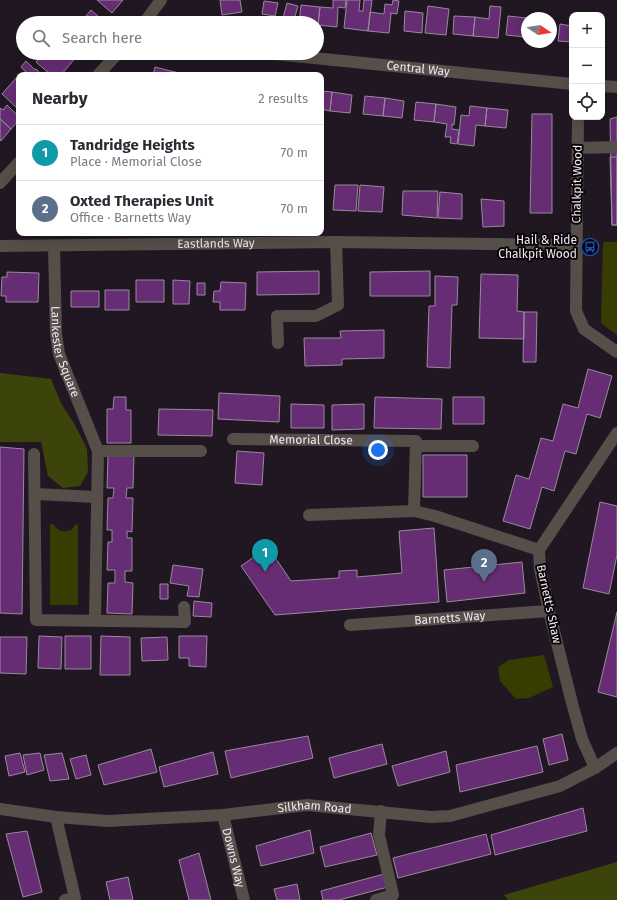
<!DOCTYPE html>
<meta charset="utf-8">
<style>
body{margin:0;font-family:"Fira Sans",sans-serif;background:#f2f2f3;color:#2b2b33}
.controls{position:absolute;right:12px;top:12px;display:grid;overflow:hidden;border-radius:8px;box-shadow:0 4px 16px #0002}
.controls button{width:36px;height:36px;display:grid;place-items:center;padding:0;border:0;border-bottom:1px solid #e1e1e2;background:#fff;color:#2b2b33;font:20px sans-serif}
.compass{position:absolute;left:521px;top:12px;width:36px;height:36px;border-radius:50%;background:#fff;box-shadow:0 4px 16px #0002;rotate:102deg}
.you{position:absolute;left:378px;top:450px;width:14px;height:14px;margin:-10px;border:3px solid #fff;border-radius:50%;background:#1a73e8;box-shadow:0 0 0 6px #1a73e833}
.badge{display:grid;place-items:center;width:26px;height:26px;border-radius:50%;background:#0b8043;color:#fff;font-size:13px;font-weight:700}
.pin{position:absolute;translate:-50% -33px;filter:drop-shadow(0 1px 2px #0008)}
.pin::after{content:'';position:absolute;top:21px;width:14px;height:12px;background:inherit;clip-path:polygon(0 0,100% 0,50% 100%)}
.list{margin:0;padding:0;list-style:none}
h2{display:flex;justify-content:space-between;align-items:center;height:52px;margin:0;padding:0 16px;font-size:17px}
h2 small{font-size:13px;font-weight:400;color:#7c7c81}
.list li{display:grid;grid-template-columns:26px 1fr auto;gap:12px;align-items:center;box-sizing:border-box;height:56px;padding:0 16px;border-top:1px solid #e1e1e2}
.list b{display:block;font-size:15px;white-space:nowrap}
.list p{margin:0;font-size:13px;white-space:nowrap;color:#7c7c81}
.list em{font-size:13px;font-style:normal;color:#7c7c81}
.icon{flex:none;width:22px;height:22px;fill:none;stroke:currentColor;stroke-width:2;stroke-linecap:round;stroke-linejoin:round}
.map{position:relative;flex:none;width:617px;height:900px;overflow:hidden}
.search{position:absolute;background:#fff;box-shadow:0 4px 16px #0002;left:16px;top:16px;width:308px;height:44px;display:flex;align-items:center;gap:10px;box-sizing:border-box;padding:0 14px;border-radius:22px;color:#7c7c81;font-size:15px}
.panel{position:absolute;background:#fff;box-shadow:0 4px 16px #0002;left:16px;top:72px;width:308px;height:164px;border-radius:8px}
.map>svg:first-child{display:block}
.green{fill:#373d00}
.forest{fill:#3d440b}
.building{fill:#672d74;stroke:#978b9a}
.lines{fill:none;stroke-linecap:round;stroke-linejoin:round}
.minor{stroke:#554e49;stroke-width:12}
.labels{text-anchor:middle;stroke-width:4;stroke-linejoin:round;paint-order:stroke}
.street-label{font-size:12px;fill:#efe8f0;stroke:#080509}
.poi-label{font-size:12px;fill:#efe8f0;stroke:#080509;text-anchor:end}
</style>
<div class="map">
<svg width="617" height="900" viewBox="0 0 617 900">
<rect width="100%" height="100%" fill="#201722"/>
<path class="green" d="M603 242H617V335L601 323Z
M50 524H53C58 531 63 533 71 530L75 525 78 524V605H50Z
M544 655 553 687 529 698 516 699 500 681 498 667 509 660Z"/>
<path class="forest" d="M0 373 51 379 62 405 75 425 87 449 88 472 80 486 63 488 48 476 41 442H0Z
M617 862V900H508L504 895Z"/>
<path class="building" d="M97 0H123L112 13Z
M220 0H240L242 12 222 15Z
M333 0H346L345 8 338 7 337 27 318 25 320 7 333 8Z
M347 0H360L359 11H363L364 0H372L368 31 344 28Z
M393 0 399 1 397 14 390 13 391 14 389 33 368 31 370 12 384 14 385 4 392 5Z
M264 1 278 3 275 16 262 14Z
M287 3 298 6 294 20 283 18Z
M301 5 320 7 318 25 317 23H299Z
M428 6 449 9 446 35 425 33Z
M490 6 501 7 498 38 473 36 475 17 489 19Z
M91 10 106 23H80Z
M405 11 423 13 422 33 404 31Z
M454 16 475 17 473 36 453 34Z
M508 16 527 18 525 37 506 35Z
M560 24 572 26V42L558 41Z
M44 53 51 54 52 53H73L77 56 61 75H51L36 62Z
M26 61 35 70 36 69 42 75H29L21 67Z
M155 67 183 74V75H153Z
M16 78 19 81V110L2 94Z
M321 91 332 92 330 111 321 109Z
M332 92 352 95 350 113 330 111Z
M365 96 385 98 383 116 363 114Z
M385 98 404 101 402 118 383 116Z
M416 102 436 104 434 122 414 120Z
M436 104 456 107 454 125 452 124V129L459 130 457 144 450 143 451 137H445L447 124 434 122Z
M7 105 19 117V120L11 129 0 119V108L3 110Z
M470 106 487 108 485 126 476 125 474 146 458 144 461 115 469 116Z
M487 108 508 110 506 128 485 126Z
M532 114H552V213H530Z
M617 117V225H612L610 119Z
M0 119 11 129 1 141 0 140Z
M610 157H617V225H612Z
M335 185H358L356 211 333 210Z
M360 185 384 187 382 212 358 211Z
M403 191H438L437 218 402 215Z
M440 192 462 194V219L438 218Z
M481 199 504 201V226L483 227Z
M319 271V294L257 295V272Z
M430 271V296H370V272Z
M7 272 39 273 38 302H6V296H1L2 277H7Z
M481 274 518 275 517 311 524 312V339L479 338Z
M435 276 458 277 457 305H452L450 368 427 367 429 306H435Z
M136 280H164V302H136Z
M173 280 190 281 189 304H173Z
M221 282 246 283 245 310H220V302H213L214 291H220Z
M197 283H205V295H197Z
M105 290H129V310H105Z
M71 291H99V307H71Z
M524 312H537L536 362H523Z
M384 330V358L342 359V365L305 366 304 338H341L340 331Z
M588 369 612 376 600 418 587 414 576 454 565 451 554 491 542 487 530 529 503 521 516 475 529 479 541 438 553 441 563 404 578 408Z
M219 393 280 396 279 422 218 419Z
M114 397H126V410H131V443H107V409H113Z
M375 397 442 399 441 429 374 428Z
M453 397H484V424H453Z
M291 404 324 405V428H291Z
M364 404V429L332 430V405Z
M159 409 213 410 212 436 158 435Z
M0 447 24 449 22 614 0 613Z
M237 451 264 453 262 485 235 483Z
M423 455H467V497H423Z
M108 456H134L133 488H127L126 498H133L132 532 127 531V538H132V571H125V582L133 583 132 614 107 613 108 583H115V570H107L108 542H112V530H107L108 498H113L114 488H107Z
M600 502 617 506V555L609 594 583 588Z
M434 528 439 602 275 615 241 566 268 547 291 581 339 578V571L357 570V577L402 573 399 531Z
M522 562 525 593 447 602 444 570Z
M173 565 203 569 199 597 187 596 189 586 170 583Z
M160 584H168V599H160Z
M194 601 212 603 211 617 193 616Z
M617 612V697L598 692Z
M39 636 62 637 61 669 38 668Z
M65 636H91V669H65Z
M101 636 130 637V675H100Z
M179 636H207L206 667 189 666V658H179Z
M0 637H27L26 674 0 673Z
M167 637 168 660 142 661 141 638Z
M562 734 568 760 549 765 543 739Z
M308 736 313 758 231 778 225 751Z
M382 744 387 764 334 778 329 758Z
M537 746 543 772 460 792 456 765Z
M151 749 157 772 104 785 98 765Z
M446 751 450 772 398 786 392 766Z
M213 752 218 774 164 787 159 767Z
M20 753 25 772 9 776 5 756Z
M40 753 44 770 27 775 23 755Z
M62 753 69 779 50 781 44 755Z
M86 755 91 775 76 779 70 759Z
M583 808 587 831 495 855 491 835Z
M310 830 314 853 261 866 256 846Z
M27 831 42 892 23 897 6 834Z
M371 833 377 855 325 867 320 847Z
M486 834 491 854 398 878 393 858Z
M199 853 211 900H189L179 860Z
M384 874 388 887 339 900H323L321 891Z
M128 877 133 900H110L106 882Z
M297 884 300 900H277L274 889Z"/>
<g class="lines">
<g class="minor">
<path d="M144 23 161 0"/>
<path id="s1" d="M264 53 572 84"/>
<path d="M98 75 118 53"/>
<path d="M602 86 617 87"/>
<path d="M578 117 576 311 584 329 617 352"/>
<path d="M578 148 617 147"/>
<path d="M0 183 19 162"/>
<path id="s2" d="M0 246 336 242 576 245"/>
<path id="s3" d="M54 247 56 334 59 354 98 451 95 620"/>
<path d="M278 343 277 316H316L338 305 336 242"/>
<path id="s4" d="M233 439 416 441 414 511"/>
<path d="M416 446H473"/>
<path d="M98 451H201"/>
<path d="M34 454 36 620 185 622 184 607"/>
<path d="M35 494 96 497"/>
<path d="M309 515 414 511 435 516 539 550"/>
<path id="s5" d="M350 625 549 611"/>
<path d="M595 768 582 739 572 703 549 611 540 569 539 550 617 433"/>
<path id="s6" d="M0 809 56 817 108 821 223 815 307 805 431 817 450 816 560 786 595 768 617 753"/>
<path id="s7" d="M223 815 244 900"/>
<path d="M56 817 75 898 65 900"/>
<path d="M376 900 393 895 379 835 381 811"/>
</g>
</g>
<defs>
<symbol id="bus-ring" viewBox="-11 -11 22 22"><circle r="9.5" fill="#080509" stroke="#1a4fb4" stroke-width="1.5"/><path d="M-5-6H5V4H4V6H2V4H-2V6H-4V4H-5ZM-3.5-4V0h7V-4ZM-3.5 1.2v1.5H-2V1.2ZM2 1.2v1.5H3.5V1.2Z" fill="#1a4fb4"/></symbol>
</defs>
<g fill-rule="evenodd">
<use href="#bus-ring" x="580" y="237" width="20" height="20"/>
</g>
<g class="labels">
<g class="street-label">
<text dy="4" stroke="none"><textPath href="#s1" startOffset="155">Central Way</textPath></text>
<text transform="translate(577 184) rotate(-89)" y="4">Chalkpit Wood</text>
<text dy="4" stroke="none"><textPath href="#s2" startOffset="216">Eastlands Way</textPath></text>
<text dy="4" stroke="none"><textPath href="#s3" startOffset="106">Lankester Square</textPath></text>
<text dy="4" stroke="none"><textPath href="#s4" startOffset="78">Memorial Close</textPath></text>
<text transform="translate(549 604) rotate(78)" y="4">Barnett's Shaw</text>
<text dy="4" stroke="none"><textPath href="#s5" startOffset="100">Barnetts Way</textPath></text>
<text dy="4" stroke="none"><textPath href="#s6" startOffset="316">Silkham Road</textPath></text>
<text dy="4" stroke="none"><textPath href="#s7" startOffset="44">Downs Way</textPath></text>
</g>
<g class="poi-label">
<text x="577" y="244">Hail &amp; Ride<tspan x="577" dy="14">Chalkpit Wood</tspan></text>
</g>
</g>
</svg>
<div class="controls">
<button>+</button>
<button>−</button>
<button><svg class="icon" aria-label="locate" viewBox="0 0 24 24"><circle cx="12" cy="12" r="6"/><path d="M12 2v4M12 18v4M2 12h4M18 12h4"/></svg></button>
</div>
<svg class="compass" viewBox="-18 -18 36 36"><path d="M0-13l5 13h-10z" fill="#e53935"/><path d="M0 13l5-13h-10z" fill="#7c7c81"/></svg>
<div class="you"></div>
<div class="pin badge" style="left:265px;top:572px;background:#0f9aa8">1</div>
<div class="pin badge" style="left:484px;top:582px;background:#5c6f8a">2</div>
<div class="search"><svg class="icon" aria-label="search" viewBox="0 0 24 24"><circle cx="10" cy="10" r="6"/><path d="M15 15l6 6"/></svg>Search here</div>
<section class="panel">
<h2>Nearby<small>2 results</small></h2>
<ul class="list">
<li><span class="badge" style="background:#0f9aa8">1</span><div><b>Tandridge Heights</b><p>Place · Memorial Close</p></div><em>70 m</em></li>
<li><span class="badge" style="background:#5c6f8a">2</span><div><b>Oxted Therapies Unit</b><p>Office · Barnetts Way</p></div><em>70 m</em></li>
</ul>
</section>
</div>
